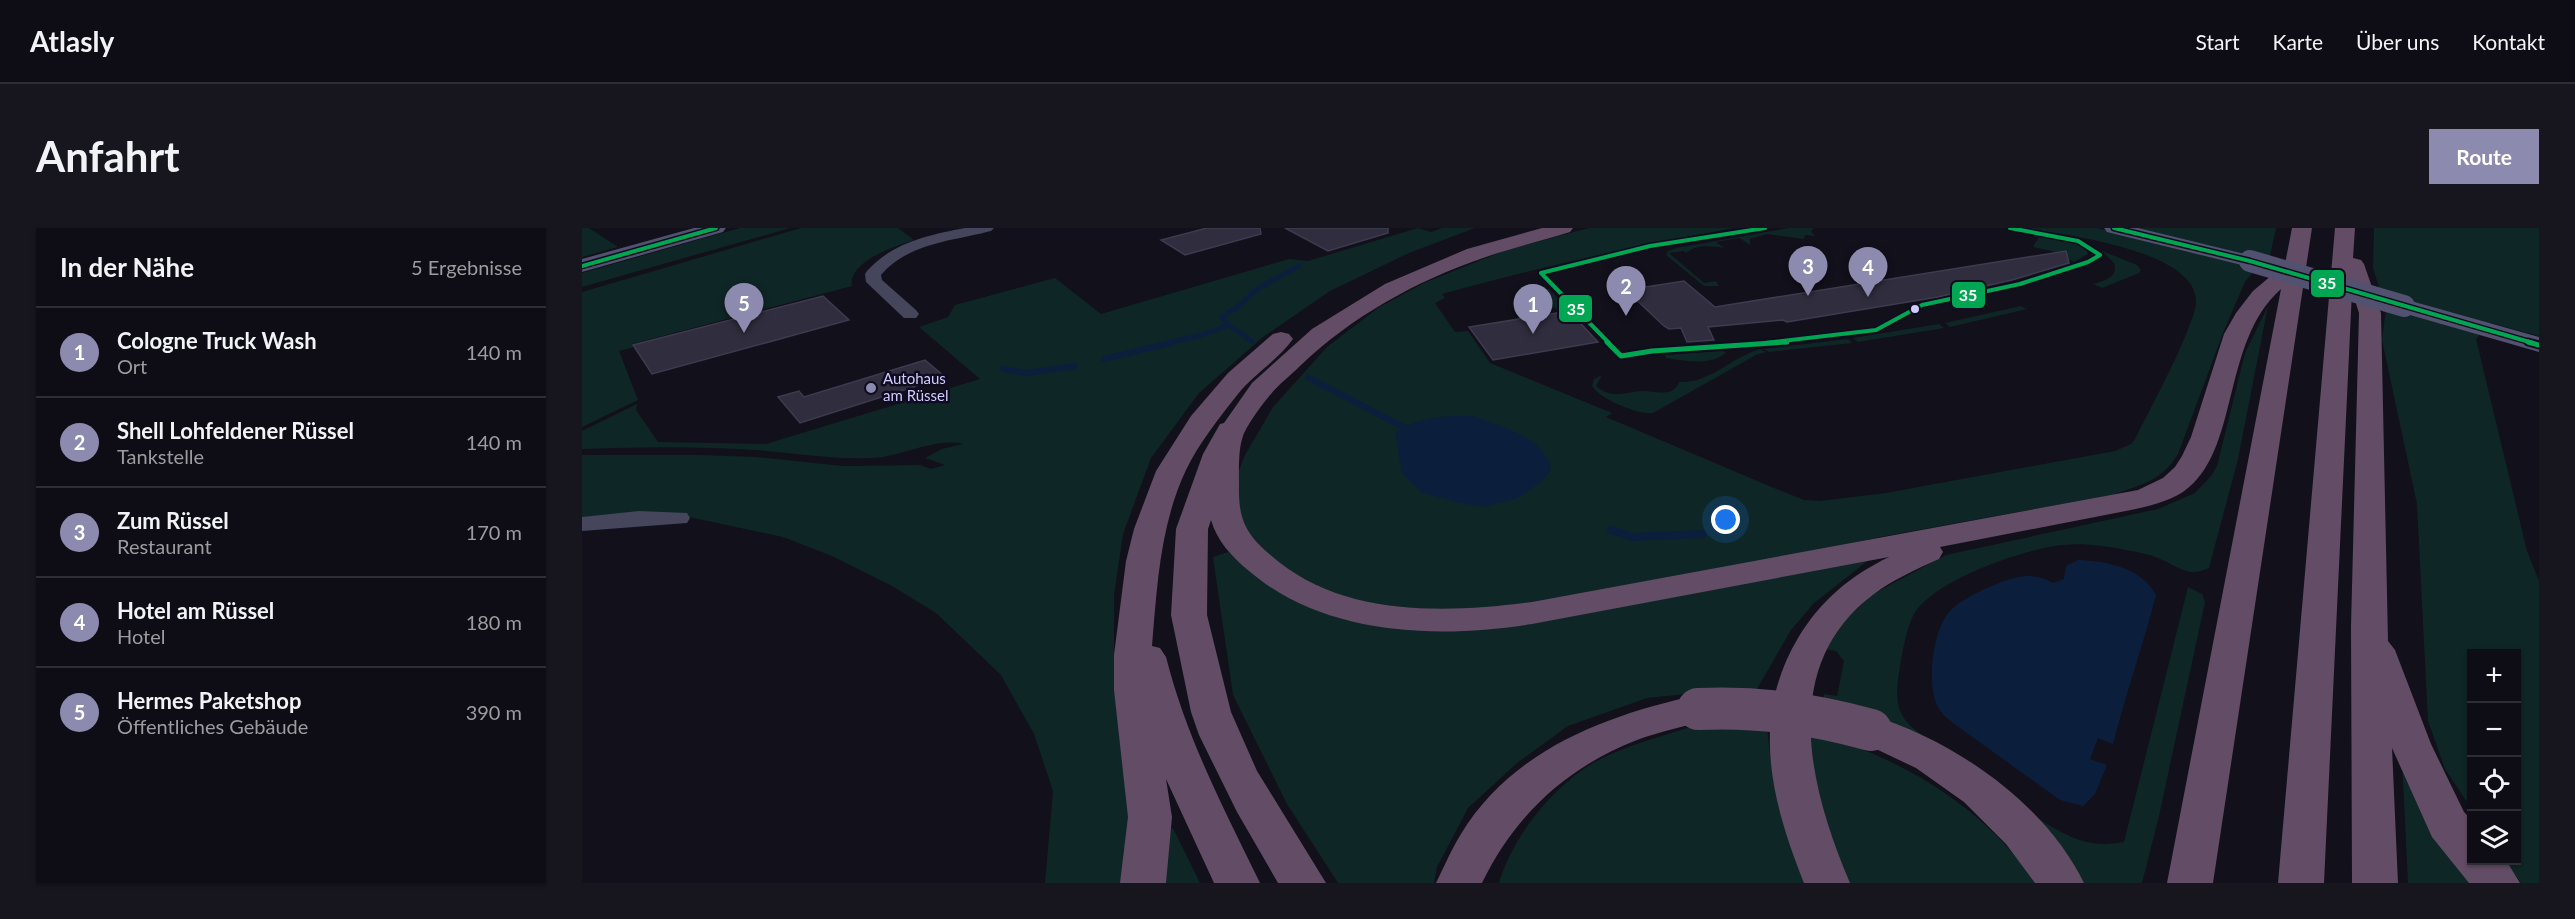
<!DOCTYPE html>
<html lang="de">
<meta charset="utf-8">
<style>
body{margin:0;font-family:Lato,sans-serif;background:#17151d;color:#f1f3f6}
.controls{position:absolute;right:18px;bottom:18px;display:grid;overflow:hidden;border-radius:0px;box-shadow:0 2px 4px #0004}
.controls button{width:54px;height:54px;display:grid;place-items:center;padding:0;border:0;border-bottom:2px solid #2e2c34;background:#0e0c14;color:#f1f3f6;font:30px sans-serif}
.you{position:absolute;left:1144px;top:292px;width:21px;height:21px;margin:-15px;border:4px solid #fff;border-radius:50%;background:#1a73e8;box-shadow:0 0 0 9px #1a73e833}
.badge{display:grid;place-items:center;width:39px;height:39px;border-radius:50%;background:#8d8aaf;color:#fff;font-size:20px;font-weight:700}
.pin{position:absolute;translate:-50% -50px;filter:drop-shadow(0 2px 3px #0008)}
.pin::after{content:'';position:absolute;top:32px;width:21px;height:18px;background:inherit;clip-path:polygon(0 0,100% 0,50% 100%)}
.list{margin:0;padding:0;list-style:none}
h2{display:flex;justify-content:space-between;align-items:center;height:78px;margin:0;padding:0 24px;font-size:26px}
h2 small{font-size:20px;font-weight:400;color:#9b9ba0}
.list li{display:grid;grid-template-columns:39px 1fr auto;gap:18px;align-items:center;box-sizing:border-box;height:90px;padding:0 24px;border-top:2px solid #2e2c34}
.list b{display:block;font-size:22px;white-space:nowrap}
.list p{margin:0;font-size:20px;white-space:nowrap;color:#9b9ba0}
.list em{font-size:20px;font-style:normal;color:#9b9ba0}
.icon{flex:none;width:33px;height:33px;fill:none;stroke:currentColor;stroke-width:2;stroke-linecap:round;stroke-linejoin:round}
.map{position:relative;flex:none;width:1957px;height:655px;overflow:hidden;border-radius:0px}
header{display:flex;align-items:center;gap:36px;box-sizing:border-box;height:84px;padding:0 30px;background:#0e0c14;border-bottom:2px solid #2e2c34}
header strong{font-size:28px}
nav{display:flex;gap:33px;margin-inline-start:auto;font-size:21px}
.intro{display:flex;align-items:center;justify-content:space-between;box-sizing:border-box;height:144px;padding:0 36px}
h1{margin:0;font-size:42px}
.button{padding:15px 27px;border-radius:0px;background:#8d8aaf;color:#fff;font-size:21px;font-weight:700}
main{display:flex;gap:36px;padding:0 36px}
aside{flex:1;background:#0e0c14;border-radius:0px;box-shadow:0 2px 4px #0004}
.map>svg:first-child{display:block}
.green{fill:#0f2626}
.water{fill:#0b1f3d}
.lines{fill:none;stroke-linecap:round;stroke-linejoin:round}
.stream-far2{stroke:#0b1f3d;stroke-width:5}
.stream-far1{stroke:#0b1f3d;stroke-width:6}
.stream{stroke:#0b1f3d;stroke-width:8}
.building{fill:#302e3e;stroke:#3e3a50;stroke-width:1.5}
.street{fill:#45455c;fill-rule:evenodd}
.secondary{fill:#52516f;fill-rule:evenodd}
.highway{fill:#634c66;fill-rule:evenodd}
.secondary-bridge{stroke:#52516f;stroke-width:22}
.highway-bridge{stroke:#634c66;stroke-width:42}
.bus-1-far1-casing{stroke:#0f0c1f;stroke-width:7}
.bus-1-casing{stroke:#0f0c1f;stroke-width:9}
.bus-1-far1{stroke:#00a651;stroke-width:4}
.bus-1{stroke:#00a651;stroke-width:5}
.bus-dot{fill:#cfcbff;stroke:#0f0c1f;stroke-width:2}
.poi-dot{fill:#8d8aaf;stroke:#0f0c1f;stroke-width:2}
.labels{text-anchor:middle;stroke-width:5;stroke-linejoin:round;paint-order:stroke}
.far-poi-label{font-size:15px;fill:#cfcbff;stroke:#0f0c1f;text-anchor:start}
.line-badge{stroke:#0f0c1f;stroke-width:2}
.badge-label{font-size:16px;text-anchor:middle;font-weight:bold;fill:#fff}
</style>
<header>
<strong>Atlasly</strong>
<nav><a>Start</a><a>Karte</a><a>Über uns</a><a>Kontakt</a></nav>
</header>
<div class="intro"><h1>Anfahrt</h1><a class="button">Route</a></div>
<main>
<aside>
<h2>In der Nähe<small>5 Ergebnisse</small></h2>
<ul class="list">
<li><span class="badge">1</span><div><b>Cologne Truck Wash</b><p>Ort</p></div><em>140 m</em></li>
<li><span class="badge">2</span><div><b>Shell Lohfeldener Rüssel</b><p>Tankstelle</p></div><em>140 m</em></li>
<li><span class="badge">3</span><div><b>Zum Rüssel</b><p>Restaurant</p></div><em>170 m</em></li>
<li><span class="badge">4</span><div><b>Hotel am Rüssel</b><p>Hotel</p></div><em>180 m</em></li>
<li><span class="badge">5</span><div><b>Hermes Paketshop</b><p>Öffentliches Gebäude</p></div><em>390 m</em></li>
</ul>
</aside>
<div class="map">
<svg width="1957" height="655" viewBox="0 0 1957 655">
<rect width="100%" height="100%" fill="#12101b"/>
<path class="green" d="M0 0H7L36 19 0 29Z
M158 0H208L0 59V45Z
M219 0H316L332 12C314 18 266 33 270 58L50 116 52 119 37 123 56 172 0 199V64Z
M836 0 849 4 860 0H893L827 25 748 63 681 109 617 165 569 230 541 306 532 367V423H537L546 494 547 655H463L471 563 452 506 419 447 354 385 310 358 250 328 201 309 107 289 0 293V227H118L174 229 261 238 338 237 349 241 363 237 343 230 360 221 381 216C356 209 319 228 292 230 253 232 212 225 173 222 116 218 58 219 0 221V203L55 176 54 182 76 214 184 216 398 151 337 99 366 89 373 77 473 50 519 86 707 31 726 33Z
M1007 0H1152C1054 18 956 39 860 66L863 70 853 75 873 104 886 103 908 135 1030 185 1024 189 1192 260 1222 272 1238 273 1304 265 1533 223 1549 216 1553 211C1571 175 1590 141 1605 104 1608 94 1614 84 1614 73 1614 22 1480 6 1442 0H1515L1675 39 1663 54 1641 105 1596 226C1580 253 1558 257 1530 267L1298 309 1192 333 903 384 797 378 749 365 721 353 683 327 660 298 653 268 655 247 663 227 691 179 745 119 796 80 842 55 924 22Z
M1207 0H1232L1229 3 1233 8 1223 7 1222 11 1185 6 1168 11V17L1157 10 1134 14 1142 20C1129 18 1115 16 1104 25L1102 23 1087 25 1122 55 1134 53 1137 58H1122L1084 27 1086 23 1095 20Z
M1552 0H1694L1687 32Z
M1792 0H1957V108L1909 95 1894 111 1945 323 1957 353V655H1939L1924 633 1934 632V425H1890L1889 580 1863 541 1846 493 1835 276 1800 112 1804 81 1791 40Z
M1457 9C1472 7 1500 12 1506 26L1492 34 1470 23 1451 19Z
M1520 23 1555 37 1559 42 1557 45 1520 60 1511 56C1522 53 1537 49 1532 35Z
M958 60 967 61 987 83 978 84 973 80 968 81 953 64Z
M1439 78 1445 81 1368 99 1363 95Z
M1686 78 1656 231 1627 340C1622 342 1614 345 1609 344 1598 342 1586 334 1576 330 1566 326 1555 324 1544 322 1524 318 1501 315 1481 317 1444 320 1348 353 1331 388 1323 405 1320 427 1317 445 1310 488 1323 496 1356 518L1241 477 1242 466 1255 468 1262 433 1254 423 1242 421 1254 400 1291 366 1364 327 1576 281 1613 265 1629 248 1635 238 1663 125Z
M1357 96 1362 100 1276 114 1271 110Z
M1266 111 1270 115 1187 124 1181 121Z
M1178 121 1184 124 1174 127 1071 185C1056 187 1018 171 1010 158L1012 151 1020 147 1014 158C1031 172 1042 164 1060 163 1075 163 1091 170 1097 154 1127 156 1150 129 1178 121Z
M1141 123 1144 125C1128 138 1103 133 1084 130L1083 127Z
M646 324 678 352 698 363 823 396 1292 328 1232 375 1209 402 1175 461H1149L1065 470 986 498 935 535 886 580 855 639 852 655H756L705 576 651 467 631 329Z
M1606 359 1620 366 1623 374 1577 588 1560 655H1499L1453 589C1485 608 1505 621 1542 614Z
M1109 499 1185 500C1190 555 1203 604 1224 655H917C930 609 971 558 1013 534 1042 518 1077 509 1109 499Z
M1223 506C1245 511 1268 516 1289 525 1353 552 1415 596 1453 655H1265L1247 618Z
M1820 532 1902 655H1826Z
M591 600 618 655H577L580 606Z"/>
<path class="water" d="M892 188C919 199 964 209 969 242L959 254 934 271 901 279 873 274 839 264 820 245 813 204C840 188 861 188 892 188Z
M1496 332C1525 333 1560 340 1574 367 1561 417 1544 465 1531 516L1516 510 1508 531 1525 537 1513 566 1501 578 1478 572 1371 495C1364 489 1357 484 1354 475 1345 451 1351 400 1369 382 1383 368 1425 349 1444 348 1455 348 1462 350 1471 355L1482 351 1484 338Z"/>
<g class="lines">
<path class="stream-far2" d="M670 113 647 97 640 89 658 77 675 61 717 38
M586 115 620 107 647 97"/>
<path class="stream-far1" d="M522 131 592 114
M421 141 444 145 493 138
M727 150 829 203"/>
<path class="stream" d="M1029 302 1050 309 1121 306"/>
</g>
<path class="building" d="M625 0H678L679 6 603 27 579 12Z
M703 0H806V5L746 23Z
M1484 23 1487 35 1430 52 1356 69 1205 94 1201 92 1126 99 1132 112 1105 114 1099 100 1087 101 1082 98 1044 62 1102 53 1133 79Z
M241 68 267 92 70 146 51 117Z
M987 83 1016 114 911 132 887 99Z
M343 132 363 149 218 195 196 169 217 163 222 169Z"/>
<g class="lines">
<path class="street" d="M383 0H412L409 3C371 13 326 15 299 47L300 52 334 82 337 86 334 90H322L284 54 283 46 285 43C311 14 347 7 383 0Z
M57 283 105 285 108 290 105 295 0 303V289Z"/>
<path class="secondary" d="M112 0H144L141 4 0 44V31Z
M1522 0H1556L1675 29 1678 33 1675 37 1668 39 1525 4Z
M1822 71 1957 109V124L1814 83 1811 78 1814 73Z"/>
<path class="highway" d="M960 0H991L988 4C959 13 929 20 901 30 834 53 769 89 718 138 709 147 697 156 689 166 681 175 665 197 661 208 656 222 657 243 657 258 656 296 667 310 697 334 766 389 867 385 950 374L1556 262 1581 250 1593 239 1600 228 1609 209 1642 106 1654 85 1671 63 1703 36 1710 0H1730L1631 655H1585L1699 61C1638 115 1659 224 1601 264 1585 274 1567 278 1549 282L1358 319 1361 324 1357 331C1335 341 1312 351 1292 366 1195 438 1228 561 1268 655H1222C1189 572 1168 491 1216 410 1239 372 1268 348 1307 329L950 396C856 411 743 408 667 343 650 329 635 313 629 292L626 301 625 387 649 484 675 543 744 655H696L655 584 617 507 609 484 589 387 594 301 621 226 638 196 642 195 670 155 730 101 803 56 885 21Z
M1753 0H1773L1771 30 1779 32 1782 36 1799 85 1806 413 1813 422 1849 516 1882 584 1890 592V632H1924L1938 655H1887L1850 609 1810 520 1816 655H1770L1769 398 1777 85 1770 63 1742 655H1696Z
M699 104 707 106 711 111C696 132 672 146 656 166 637 190 617 215 604 242 578 297 575 359 570 418L578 420 584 429C605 511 641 579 678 655H632L584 551 590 589 584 655H538L546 589 532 462V427L544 333 552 301 574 243 609 188 646 145 691 106Z
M1116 467 1130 471 1136 481 1130 491C1105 498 1079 503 1055 512 985 539 932 588 900 655H854C862 639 869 622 879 606 930 522 1024 487 1116 467Z
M1289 487C1373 513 1463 575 1502 655H1453L1424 616 1382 574 1334 540 1275 512 1269 502 1275 492Z"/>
<path class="secondary-bridge" d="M1668 33 1822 78"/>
<path class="highway-bridge" d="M1116 481C1176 478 1232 486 1289 502"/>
<defs>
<path id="bus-1-far1" d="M1532 0 1668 33 1951 115
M0 38 134 0
M1027 115 959 45 1068 18 1183 0
M1183 115 1294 102 1340 77 1438 56 1506 34 1518 27 1496 13 1428 0"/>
<path id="bus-1" d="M1025 114 1039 128 1070 123 1205 114
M1946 114 1957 117"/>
</defs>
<use href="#bus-1-far1" class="bus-1-far1-casing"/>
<use href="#bus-1" class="bus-1-casing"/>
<use href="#bus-1-far1" class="bus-1-far1"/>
<use href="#bus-1" class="bus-1"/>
</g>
<circle class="bus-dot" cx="1333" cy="81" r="5"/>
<circle class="poi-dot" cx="289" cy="160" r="6"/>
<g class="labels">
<g class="far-poi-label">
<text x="301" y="156">Autohaus<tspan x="301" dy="17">am Rüssel</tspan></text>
</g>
</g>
<g class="line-badge">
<rect x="1728" y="41" width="35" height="29" rx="6" fill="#00a651"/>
<rect x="1369" y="53" width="35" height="28" rx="6" fill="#00a651"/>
<rect x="976" y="66" width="35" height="29" rx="6" fill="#00a651"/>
</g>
<g class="badge-label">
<text x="1745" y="61">35</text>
<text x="1386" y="73">35</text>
<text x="994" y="87">35</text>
</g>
</svg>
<div class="controls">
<button>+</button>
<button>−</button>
<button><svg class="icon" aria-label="locate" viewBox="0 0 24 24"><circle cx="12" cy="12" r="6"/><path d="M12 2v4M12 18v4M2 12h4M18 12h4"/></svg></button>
<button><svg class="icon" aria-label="layers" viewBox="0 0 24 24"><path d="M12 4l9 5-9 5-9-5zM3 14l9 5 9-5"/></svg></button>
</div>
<div class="you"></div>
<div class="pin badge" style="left:951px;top:106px">1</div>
<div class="pin badge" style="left:1044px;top:88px">2</div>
<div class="pin badge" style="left:1226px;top:68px">3</div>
<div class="pin badge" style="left:1286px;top:69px">4</div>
<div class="pin badge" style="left:162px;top:105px">5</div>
</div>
</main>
